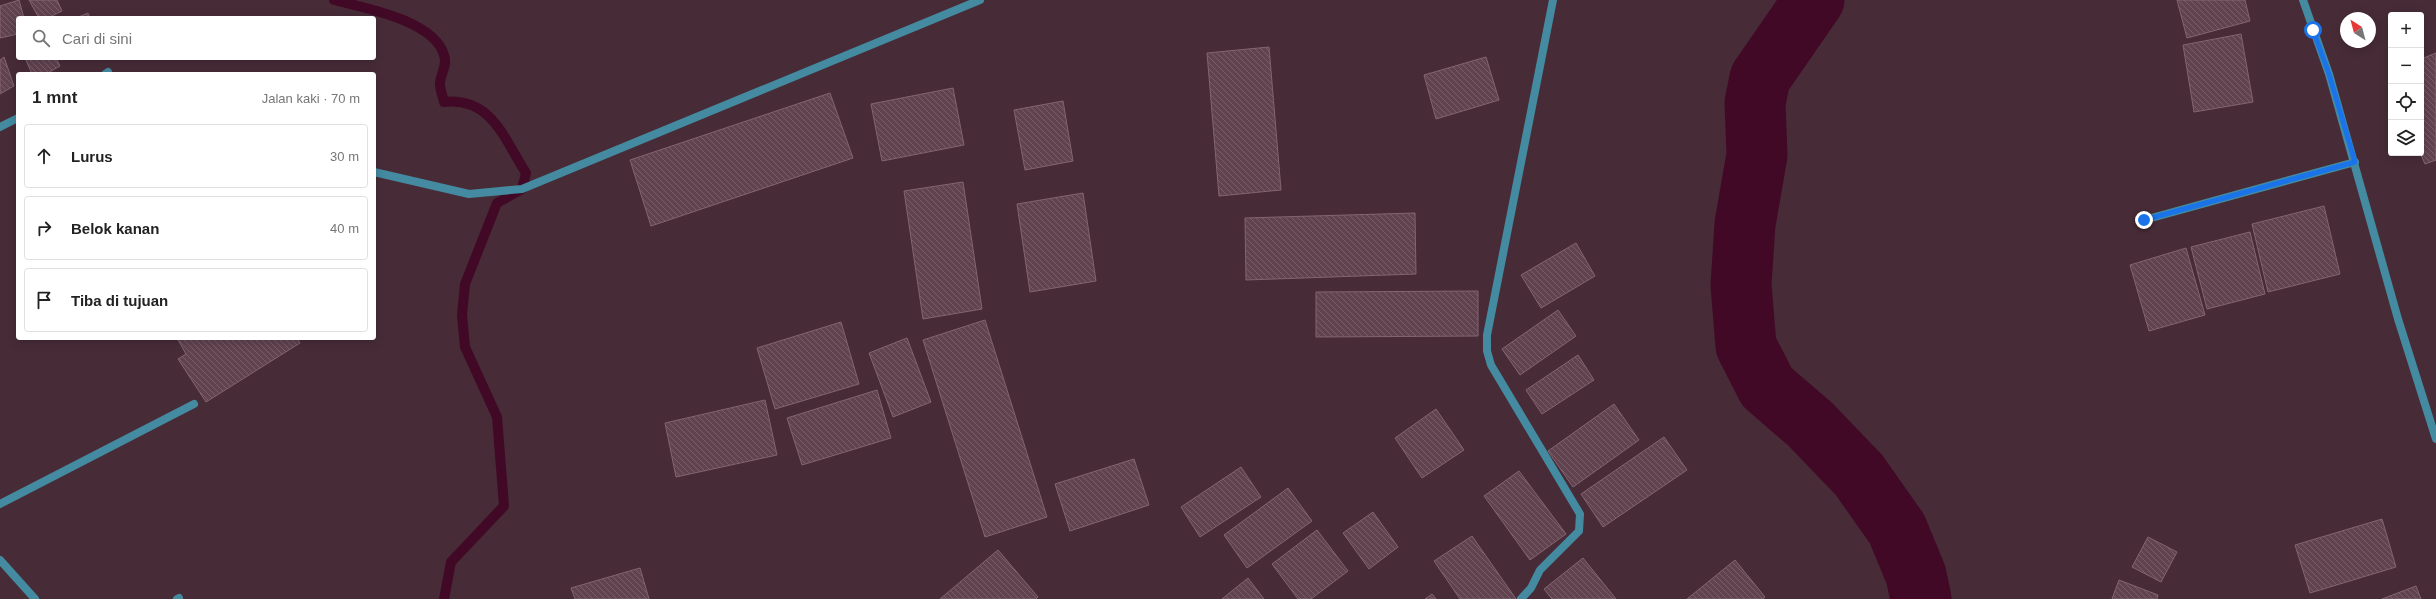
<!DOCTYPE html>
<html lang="id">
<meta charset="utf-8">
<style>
body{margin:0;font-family:Arial,sans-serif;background:#f2f2f2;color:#222}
.controls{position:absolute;right:12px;top:12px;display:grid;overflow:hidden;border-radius:4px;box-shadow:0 2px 10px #0003}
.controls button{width:36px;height:36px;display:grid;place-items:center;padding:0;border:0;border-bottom:1px solid #e0e0e0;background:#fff;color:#222;font:20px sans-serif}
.compass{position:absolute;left:2340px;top:12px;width:36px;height:36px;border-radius:50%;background:#fff;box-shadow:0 2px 10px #0003;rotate:324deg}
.stop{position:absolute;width:12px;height:12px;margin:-9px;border:3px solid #1a73e8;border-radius:50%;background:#fff}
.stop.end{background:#1a73e8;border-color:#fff;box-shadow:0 1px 4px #0008}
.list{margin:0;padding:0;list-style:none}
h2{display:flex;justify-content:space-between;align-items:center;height:52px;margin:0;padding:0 16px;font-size:17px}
h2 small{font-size:13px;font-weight:400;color:#767676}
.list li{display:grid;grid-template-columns:26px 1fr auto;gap:12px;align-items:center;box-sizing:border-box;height:64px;margin:0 8px 8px;padding:0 8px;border:1px solid #e0e0e0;border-radius:4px}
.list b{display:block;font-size:15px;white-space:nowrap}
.list em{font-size:13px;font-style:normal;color:#767676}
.icon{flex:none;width:22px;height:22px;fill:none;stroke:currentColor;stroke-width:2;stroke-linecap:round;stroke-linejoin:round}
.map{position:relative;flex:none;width:2436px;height:599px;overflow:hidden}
.search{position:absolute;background:#fff;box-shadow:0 2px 10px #0003;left:16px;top:16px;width:360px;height:44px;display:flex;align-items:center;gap:10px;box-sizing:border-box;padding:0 14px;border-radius:4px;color:#767676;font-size:15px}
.panel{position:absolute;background:#fff;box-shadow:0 2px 10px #0003;left:16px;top:72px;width:360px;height:268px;border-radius:4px}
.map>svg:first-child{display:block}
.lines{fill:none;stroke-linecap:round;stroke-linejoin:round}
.stream{stroke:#420927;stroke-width:10}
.river{stroke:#420927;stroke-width:61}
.building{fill:url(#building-back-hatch);stroke:#836470}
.street{stroke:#448ba1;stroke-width:8}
.route{stroke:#1a73e8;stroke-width:5}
</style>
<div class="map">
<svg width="2436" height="599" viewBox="0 0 2436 599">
<defs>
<pattern id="building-back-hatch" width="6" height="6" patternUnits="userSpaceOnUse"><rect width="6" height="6" fill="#60434f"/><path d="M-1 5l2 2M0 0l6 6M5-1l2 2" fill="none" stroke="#775d68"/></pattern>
</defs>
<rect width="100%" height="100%" fill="#472c37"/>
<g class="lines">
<path class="stream" d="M334 0C364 8 434 20 444 55 448 66 440 74 440 84 440 90 443 97 444 102 492 97 504 139 526 173L522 189 497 203 465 284 462 315 465 347 497 417 504 506 451 562 444 599"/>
<path class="river" d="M1814 0 1760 78 1755 103 1757 155 1745 224 1741 285 1746 346 1767 387 1810 424 1859 475 1897 529 1916 575 1921 599"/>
</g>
<path class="building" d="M19 0 24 18H18V34L0 38V6Z
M29 0H57L62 11 48 18H39Z
M2177 0H2245L2250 21 2187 38Z
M88 13 90 18H76Z
M2241 34 2253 102 2194 112 2183 45Z
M1269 47 1281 190 1219 196 1207 53Z
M2436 53V160L2425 164 2420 153 2421 59Z
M4 57 14 86 0 94V60Z
M1486 57 1499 100 1436 119 1424 75Z
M25 58H56L60 66 46 74H32Z
M953 88 964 145 882 161 871 104Z
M830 93 853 158 651 226 630 160Z
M1063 101 1073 161 1025 170 1014 110Z
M963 182 982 309 923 319 904 191Z
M1083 193 1096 281 1030 292 1017 204Z
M2324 206 2340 274 2268 292 2252 224Z
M1415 213 1416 274 1246 280 1245 218Z
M2250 232 2265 294 2207 309 2191 247Z
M1576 243 1595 276 1541 308 1521 275Z
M2186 248 2205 315 2149 331 2130 265Z
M1478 291V336L1316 337V292Z
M1558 310 1576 336 1520 375 1502 349Z
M985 320 1047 517 985 537 923 340Z
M841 322 859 384 775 409 757 348Z
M177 338H297L300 343 206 402 178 359 186 354Z
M907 338 931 402 893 417 869 353Z
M1578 355 1594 380 1542 414 1526 390Z
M877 390 891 438 802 465 787 418Z
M765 400 777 455 676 477 665 423Z
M1614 404 1639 440 1573 487 1548 451Z
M1436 409 1464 450 1422 478 1395 438Z
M1664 437 1687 470 1603 527 1581 494Z
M1134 459 1149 505 1070 531 1055 484Z
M1241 467 1261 497 1200 537 1181 507Z
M1519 471 1566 534 1530 560 1484 496Z
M1288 488 1312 521 1247 568 1224 535Z
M1373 512 1398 547 1369 569 1343 533Z
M2382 519 2396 567 2310 593 2295 545Z
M1317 530 1348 571 1311 599H1298L1272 564Z
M1472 536 1516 599H1460L1434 561Z
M2148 537 2177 552 2161 582 2132 567Z
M998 550 1038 597 1036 599H940Z
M1583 558 1616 599H1552L1544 589Z
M1735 560 1765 597 1763 599H1687Z
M640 568 649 599H575L571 588Z
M1248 578 1264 599H1222Z
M2119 580 2158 595 2157 599H2112Z
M2416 586 2421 599H2382Z
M1432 594 1436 599H1425Z"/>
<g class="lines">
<path class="street" d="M2303 0 2329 74 2398 319 2436 439
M105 74 108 72
M0 127 18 118
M374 172 469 194 522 189 980 0
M2144 220 2355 162
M0 504 194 404
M0 560 35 599
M177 599 179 598
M1521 599 1531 588 1540 570 1579 531 1580 514 1491 365 1487 351V335L1553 0"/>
</g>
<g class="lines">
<path class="route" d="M2144 220 2355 162 2329 74 2313 30"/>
</g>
</svg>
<div class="controls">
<button>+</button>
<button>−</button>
<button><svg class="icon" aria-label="locate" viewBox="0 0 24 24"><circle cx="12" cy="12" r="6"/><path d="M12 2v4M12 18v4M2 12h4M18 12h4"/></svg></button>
<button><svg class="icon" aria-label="layers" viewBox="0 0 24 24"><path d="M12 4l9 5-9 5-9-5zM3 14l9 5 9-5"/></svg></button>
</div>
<svg class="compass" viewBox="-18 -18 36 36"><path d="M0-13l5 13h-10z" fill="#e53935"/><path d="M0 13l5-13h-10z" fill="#767676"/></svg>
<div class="stop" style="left:2313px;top:30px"></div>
<div class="stop end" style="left:2144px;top:220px"></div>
<div class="search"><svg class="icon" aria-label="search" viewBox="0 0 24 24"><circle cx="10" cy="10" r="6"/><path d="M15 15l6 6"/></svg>Cari di sini</div>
<section class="panel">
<h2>1 mnt<small>Jalan kaki · 70 m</small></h2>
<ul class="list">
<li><svg class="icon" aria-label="ahead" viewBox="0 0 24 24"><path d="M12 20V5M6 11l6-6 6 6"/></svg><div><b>Lurus</b></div><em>30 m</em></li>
<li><svg class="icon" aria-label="right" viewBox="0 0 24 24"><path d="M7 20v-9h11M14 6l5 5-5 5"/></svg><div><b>Belok kanan</b></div><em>40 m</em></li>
<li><svg class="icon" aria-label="arrive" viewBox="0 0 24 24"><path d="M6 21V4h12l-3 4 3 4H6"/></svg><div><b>Tiba di tujuan</b></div></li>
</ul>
</section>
</div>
